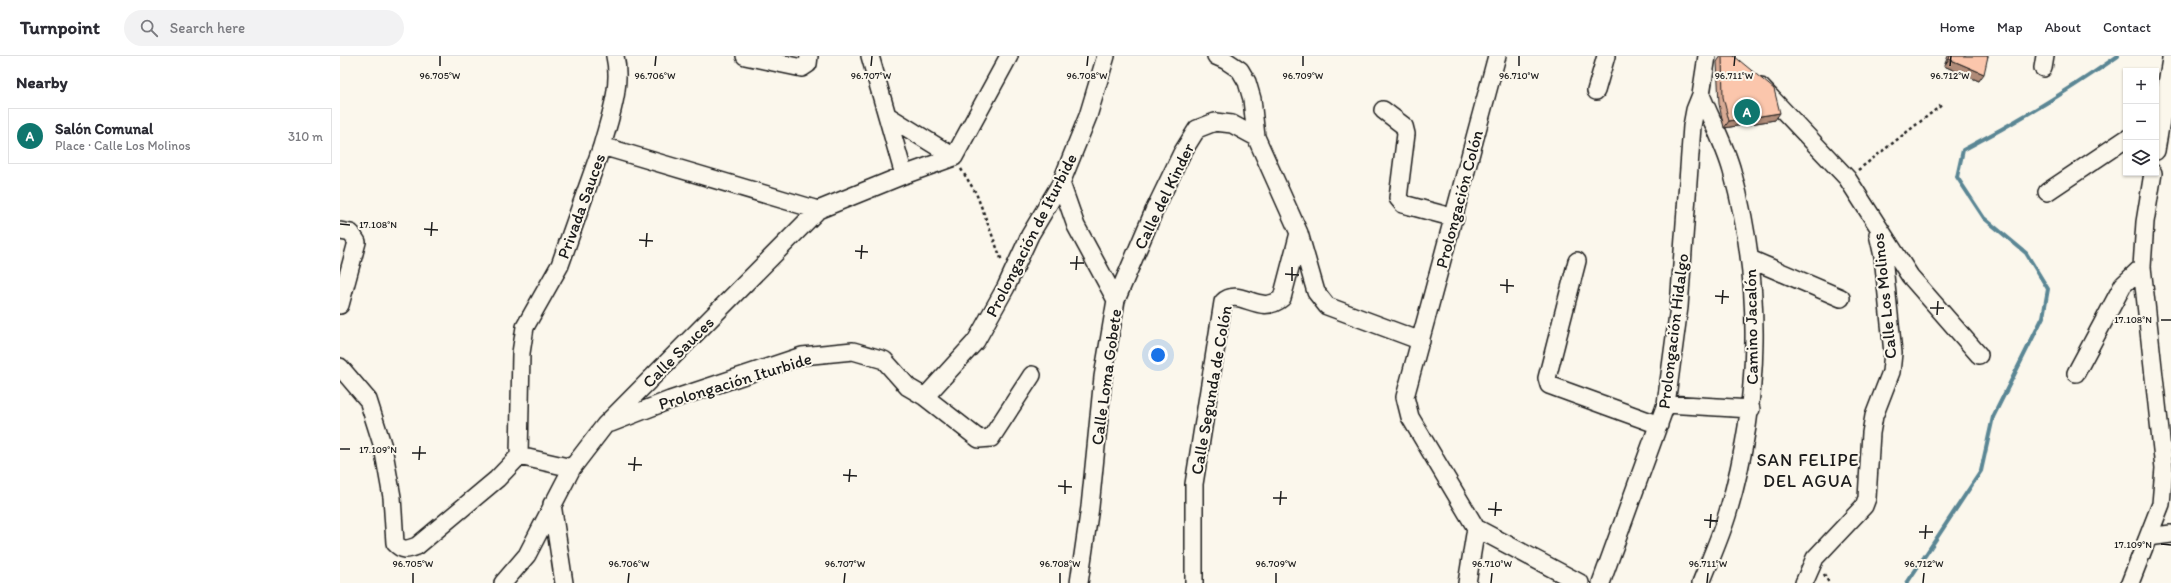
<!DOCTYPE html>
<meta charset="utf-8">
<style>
body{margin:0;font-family:Itim,sans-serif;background:#f2f2f3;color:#2b2b33}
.controls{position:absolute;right:12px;top:12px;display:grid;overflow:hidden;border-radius:0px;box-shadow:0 1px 3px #0004}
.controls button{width:36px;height:36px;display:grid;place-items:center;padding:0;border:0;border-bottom:1px solid #e1e1e2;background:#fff;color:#2b2b33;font:20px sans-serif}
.you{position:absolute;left:818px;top:299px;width:14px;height:14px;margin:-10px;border:3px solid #fff;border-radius:50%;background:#1a73e8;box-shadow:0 0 0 6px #1a73e833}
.badge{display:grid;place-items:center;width:26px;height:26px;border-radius:50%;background:#0f766e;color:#fff;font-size:13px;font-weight:700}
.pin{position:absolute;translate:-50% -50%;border:2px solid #fff;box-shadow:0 1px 4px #0006}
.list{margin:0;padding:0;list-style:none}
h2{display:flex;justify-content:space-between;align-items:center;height:52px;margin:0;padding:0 16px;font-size:17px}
h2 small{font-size:13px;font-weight:400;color:#7c7c81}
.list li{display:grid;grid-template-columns:26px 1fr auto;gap:12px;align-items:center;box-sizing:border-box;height:56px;margin:0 8px 8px;padding:0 8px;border:1px solid #e1e1e2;border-radius:0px}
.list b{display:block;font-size:15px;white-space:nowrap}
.list p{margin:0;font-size:13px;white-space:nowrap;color:#7c7c81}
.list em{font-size:13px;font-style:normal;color:#7c7c81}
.icon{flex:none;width:22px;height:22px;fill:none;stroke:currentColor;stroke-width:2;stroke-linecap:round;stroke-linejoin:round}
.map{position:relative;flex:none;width:1831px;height:527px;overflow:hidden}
header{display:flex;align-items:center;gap:24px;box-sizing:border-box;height:56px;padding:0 20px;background:#fff;border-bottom:1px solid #e1e1e2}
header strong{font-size:19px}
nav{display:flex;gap:22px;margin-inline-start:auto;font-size:14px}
.search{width:280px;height:36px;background:#f2f2f3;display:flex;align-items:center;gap:10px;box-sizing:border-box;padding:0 14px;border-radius:22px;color:#7c7c81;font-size:15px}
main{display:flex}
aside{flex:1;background:#fff}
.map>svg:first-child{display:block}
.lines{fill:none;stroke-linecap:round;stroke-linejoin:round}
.stream{stroke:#5a8694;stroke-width:4}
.minor-casing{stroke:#1c1c1c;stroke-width:20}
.path{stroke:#1c1c1c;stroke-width:2.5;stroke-dasharray:3 3;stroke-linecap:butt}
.minor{stroke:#fbf7ec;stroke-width:17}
.wall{fill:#d8aa94;stroke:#1c1c1c}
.shaded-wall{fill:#b08b78;stroke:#1c1c1c}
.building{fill:#fbc6ac;stroke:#1c1c1c}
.ticks{fill:none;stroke:#1c1c1c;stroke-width:1.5}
.labels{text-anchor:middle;stroke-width:4;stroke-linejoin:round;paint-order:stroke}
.street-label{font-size:17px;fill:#1c1c1c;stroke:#fbf7ec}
.neighbourhood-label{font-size:18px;letter-spacing:1px;fill:#1c1c1c;stroke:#fbf7ec}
.ticks-label{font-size:10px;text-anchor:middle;fill:#1c1c1c;stroke:#fbf7ec;stroke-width:4;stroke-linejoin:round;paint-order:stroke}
</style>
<header>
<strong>Turnpoint</strong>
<div class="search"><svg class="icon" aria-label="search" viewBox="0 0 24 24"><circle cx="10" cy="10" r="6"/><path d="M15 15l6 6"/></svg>Search here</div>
<nav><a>Home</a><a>Map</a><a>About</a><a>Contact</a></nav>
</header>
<main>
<aside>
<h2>Nearby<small></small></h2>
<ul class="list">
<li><span class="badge">A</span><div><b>Salón Comunal</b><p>Place · Calle Los Molinos</p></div><em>310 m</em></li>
</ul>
</aside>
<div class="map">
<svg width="1831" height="527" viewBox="0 0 1831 527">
<rect width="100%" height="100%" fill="#fbf7ec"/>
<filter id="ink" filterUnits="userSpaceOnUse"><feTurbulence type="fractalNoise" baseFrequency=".025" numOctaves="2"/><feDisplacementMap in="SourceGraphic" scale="8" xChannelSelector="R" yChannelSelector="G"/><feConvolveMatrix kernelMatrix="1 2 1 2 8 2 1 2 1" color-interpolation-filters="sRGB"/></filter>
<g filter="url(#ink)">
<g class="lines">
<path class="stream" d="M1567 527 1641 415 1653 361 1703 261 1708 233 1686 197 1644 162 1617 121 1623 94C1677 66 1728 35 1778 0"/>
<defs>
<path id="minor" d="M405 0 462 12 468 8 469 0
M530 0 564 119
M876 0 885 4 900 14 907 26 912 43 916 81 959 177 976 236 987 250 1081 285
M1157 0 1065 341 1070 361 1136 472 1240 527
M1703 12 1705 0
M1421 31 1507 122 1570 220 1639 299
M1256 35 1266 0
M1361 39C1371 64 1385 89 1392 115 1423 227 1421 344 1388 456 1381 480 1370 504 1361 527
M1043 54 1064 70 1066 78 1058 142 1063 148 1115 162
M548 60 614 101
M262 90C270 61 282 30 275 0
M1816 95 1831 3
M721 127 736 170 776 244 763 321 750 451 739 527
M1707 136 1786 83
M0 175 11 177 17 186 0 249
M1410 203 1501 242
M1237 205 1207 322 1209 329 1319 369
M776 244 814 155 842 97 857 73 875 66 892 68 916 81
M0 311 28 344 43 391 52 441 55 487C62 495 67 494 77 490L157 423 179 400
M1736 317 1783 229 1802 211
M585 341 636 285 666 231 690 179 721 127 748 60 766 0
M1326 348 1411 353
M271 367 330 344 462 300 513 295 544 304 568 331 585 341 639 383 651 382 692 319
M179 400 181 297 185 271 220 209 262 90 478 154
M179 400 232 412
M212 448 224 527
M1808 481 1831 478
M163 527 187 499 232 412 265 369 478 154 564 119 614 101 669 0
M854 527V428L883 246C899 230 920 261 942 242L959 177
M1127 527 1136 472
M1261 527 1326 348 1339 251 1352 70 1355 54 1361 39 1367 0
M1464 527 1475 502 1524 450 1527 442 1531 377 1534 360 1551 316 1553 297 1543 200 1538 178
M1790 527 1821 448 1824 412 1802 211 1805 166 1813 117"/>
</defs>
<use href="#minor" class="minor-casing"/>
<path class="path" d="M621 113 636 137 662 205
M1518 114 1603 48
M1484 518 1489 527"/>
<use href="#minor" class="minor"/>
</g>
<path class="wall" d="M1381 0H1394L1435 64 1384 72 1379 48 1377 6Z
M1608 0H1648L1639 25 1604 10Z"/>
<path class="shaded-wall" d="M1609 3 1644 18 1639 25 1604 10Z
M1440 57 1435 64 1384 72 1389 65Z"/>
<path class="building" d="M1382 0H1394L1434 33 1440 57 1389 65 1383 41Z
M1610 0H1648L1644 18 1609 3Z"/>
</g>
<path class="ticks" d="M100 10V0M315 10 316 0M531 10 532 0M747 10 748 0M963 10V0M1179 10V0M1394 10 1395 0M1610 10 1611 0M0 168 10 169M84 173 98 174M91 180 92 166M299 184 313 185M306 191 307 177M515 195 528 196M521 203 522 189M730 207H744M736 214 737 200M945 218 959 219M952 225V211M1160 229 1174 230M1167 237V223M1375 240 1389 241M1382 248 1383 234M1590 252H1604M1597 259 1598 245M1821 264H1831M0 393H10M72 397H86M79 404 80 390M288 408 302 409M294 415 295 401M503 419 517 420M509 426 510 413M718 430 732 431M725 438V424M933 442H947M940 449 941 435M1148 453 1162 454M1155 460 1156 446M1364 464 1378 465M1370 472 1371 458M1579 476H1593M1585 483 1586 469M1821 488 1831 489M73 527V517M288 527 289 517M504 527 505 517M720 527V517M936 527V517M1151 527 1152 517M1367 527 1368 517M1583 527 1584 517"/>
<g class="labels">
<g class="street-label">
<text transform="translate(824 140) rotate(-64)" y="6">Calle del Kinder</text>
<text transform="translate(1119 143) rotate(-75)" y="6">Prolongación Colón</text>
<text transform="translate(241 150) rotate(-70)" y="6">Privada Sauces</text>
<text transform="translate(691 179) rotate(-63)" y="6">Prolongación de Iturbide</text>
<text transform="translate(1544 240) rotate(-96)" y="6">Calle Los Molinos</text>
<text transform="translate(1411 271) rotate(-91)" y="6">Camino Jacalón</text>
<text transform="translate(1333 275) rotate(-83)" y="6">Prolongación Hidalgo</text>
<text transform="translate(338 296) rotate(-45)" y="6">Calle Sauces</text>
<text transform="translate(766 321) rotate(-82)" y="6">Calle Loma Gobete</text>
<text transform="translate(395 325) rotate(-17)" y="6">Prolongación Iturbide</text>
<text transform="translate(871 334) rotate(-80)" y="6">Calle Segunda de Colón</text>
</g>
<g class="neighbourhood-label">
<text x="1468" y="410">SAN FELIPE<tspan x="1468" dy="21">DEL AGUA</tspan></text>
</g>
</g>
<g class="ticks-label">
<text x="100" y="23">96.705°W</text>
<text x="315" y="23">96.706°W</text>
<text x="531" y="23">96.707°W</text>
<text x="747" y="23">96.708°W</text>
<text x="963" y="23">96.709°W</text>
<text x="1179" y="23">96.710°W</text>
<text x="1394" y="23">96.711°W</text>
<text x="1610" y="23">96.712°W</text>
<text x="38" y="172">17.108°N</text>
<text x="1793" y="267">17.108°N</text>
<text x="38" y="397">17.109°N</text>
<text x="1793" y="492">17.109°N</text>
<text x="73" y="511">96.705°W</text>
<text x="289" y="511">96.706°W</text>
<text x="505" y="511">96.707°W</text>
<text x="720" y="511">96.708°W</text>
<text x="936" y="511">96.709°W</text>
<text x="1152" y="511">96.710°W</text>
<text x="1368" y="511">96.711°W</text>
<text x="1584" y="511">96.712°W</text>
</g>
</svg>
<div class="controls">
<button>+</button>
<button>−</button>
<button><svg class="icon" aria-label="layers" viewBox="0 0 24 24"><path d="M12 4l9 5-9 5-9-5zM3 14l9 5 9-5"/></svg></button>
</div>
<div class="you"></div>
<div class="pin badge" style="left:1407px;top:56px">A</div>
</div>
</main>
